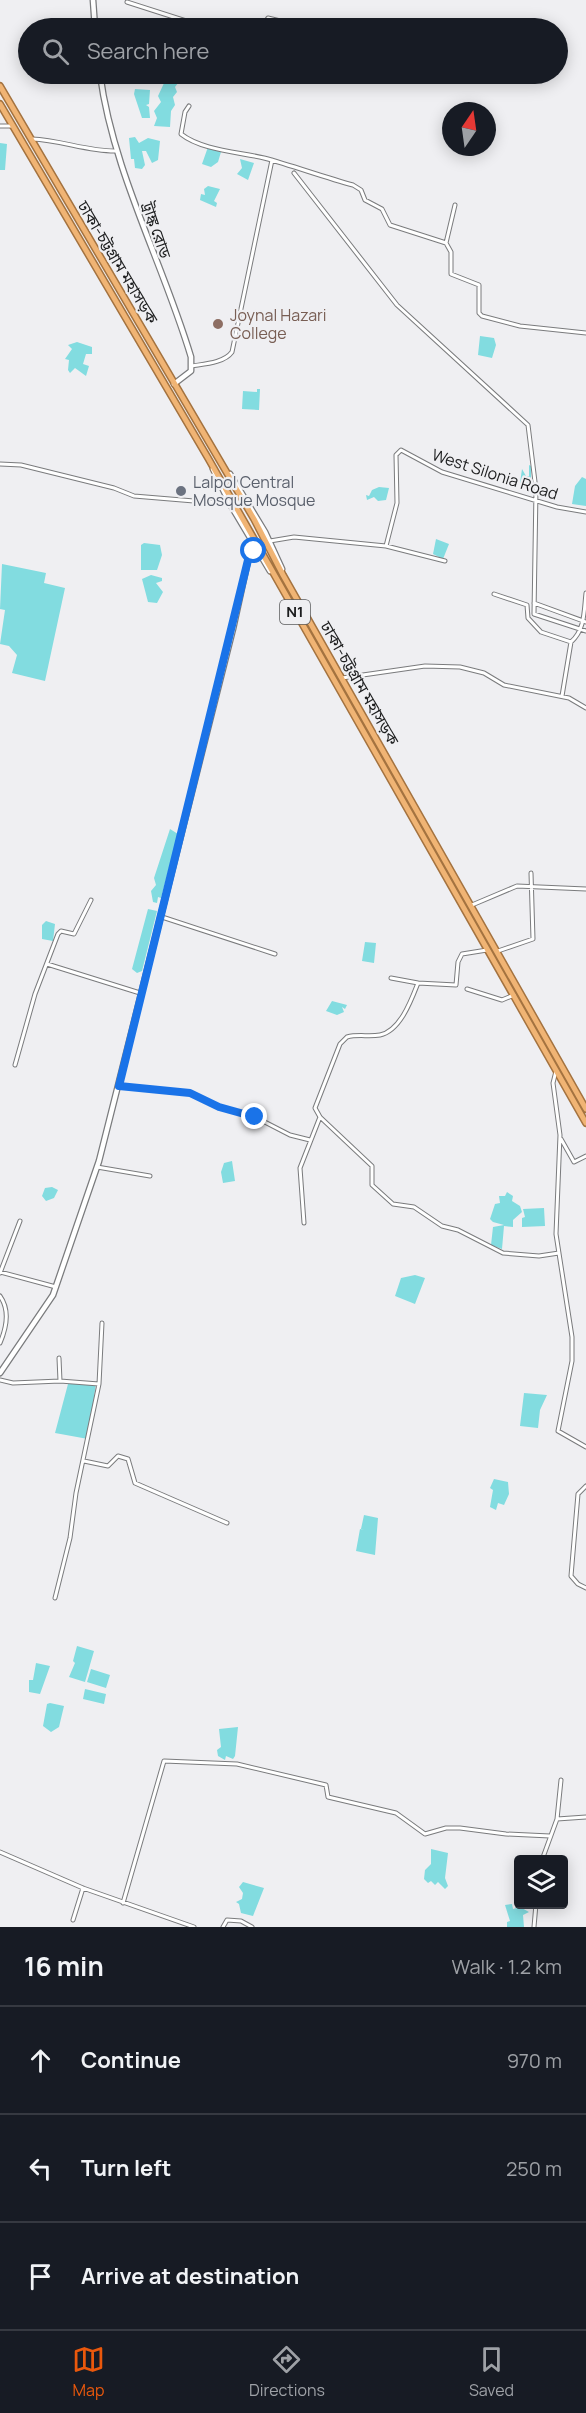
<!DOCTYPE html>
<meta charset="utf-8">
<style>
body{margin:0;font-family:Manrope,"Noto Sans Bengali",sans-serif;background:#242831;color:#f1f3f6}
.controls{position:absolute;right:18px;bottom:18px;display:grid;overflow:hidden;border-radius:6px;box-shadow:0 3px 15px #0003}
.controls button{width:54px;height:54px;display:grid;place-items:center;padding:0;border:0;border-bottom:2px solid #363941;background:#171b24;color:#f1f3f6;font:30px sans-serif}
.compass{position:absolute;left:442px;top:102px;width:54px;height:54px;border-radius:50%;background:#171b24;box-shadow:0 3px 15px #0003;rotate:13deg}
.stop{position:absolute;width:18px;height:18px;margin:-14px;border:4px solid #1a73e8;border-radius:50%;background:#fff}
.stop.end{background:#1a73e8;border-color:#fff;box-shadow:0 2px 6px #0008}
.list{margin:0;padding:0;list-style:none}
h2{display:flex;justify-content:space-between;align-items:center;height:78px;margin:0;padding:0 24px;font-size:26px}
h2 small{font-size:20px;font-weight:400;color:#9ea1a6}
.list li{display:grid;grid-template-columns:39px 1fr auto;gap:18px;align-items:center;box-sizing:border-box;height:108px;padding:0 24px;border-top:2px solid #363941}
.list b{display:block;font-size:22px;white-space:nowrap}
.list em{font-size:20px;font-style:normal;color:#9ea1a6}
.icon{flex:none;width:33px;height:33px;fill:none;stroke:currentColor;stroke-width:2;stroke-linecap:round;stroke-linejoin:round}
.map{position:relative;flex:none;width:586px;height:1927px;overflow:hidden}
.search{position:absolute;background:#171b24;box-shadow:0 3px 15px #0003;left:18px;right:18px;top:18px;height:66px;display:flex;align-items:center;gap:15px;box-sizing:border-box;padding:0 21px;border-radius:33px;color:#9ea1a6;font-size:22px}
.sheet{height:402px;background:#171b24}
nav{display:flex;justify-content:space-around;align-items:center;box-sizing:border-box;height:84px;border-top:2px solid #363941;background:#171b24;font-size:16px;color:#9ea1a6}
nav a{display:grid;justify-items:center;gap:3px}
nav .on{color:#ea580c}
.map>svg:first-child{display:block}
.water{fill:#82dce0}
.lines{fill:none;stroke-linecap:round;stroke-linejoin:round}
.minor-casing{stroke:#7a7b7d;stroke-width:5}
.secondary-casing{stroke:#7a7b7d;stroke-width:7}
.trunk-casing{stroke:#a47340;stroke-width:8}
.minor{stroke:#fff;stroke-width:3}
.secondary{stroke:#fff;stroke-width:4.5}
.trunk{stroke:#f0b474;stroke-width:5}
.route{stroke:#1a73e8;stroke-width:8}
.education-dot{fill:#8d6e63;stroke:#efeff2;stroke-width:2}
.worship-dot{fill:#6b7280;stroke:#efeff2;stroke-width:2}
.labels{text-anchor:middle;stroke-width:4.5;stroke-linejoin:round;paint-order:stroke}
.shield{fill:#efeff2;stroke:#5b5c5e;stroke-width:1.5}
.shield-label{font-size:15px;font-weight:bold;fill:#1c1d1e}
.street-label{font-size:16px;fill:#1c1d1e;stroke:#efeff2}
.education-label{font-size:16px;fill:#785e54;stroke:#efeff2;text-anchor:start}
.worship-label{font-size:16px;fill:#5b616d;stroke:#efeff2;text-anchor:start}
</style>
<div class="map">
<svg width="586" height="1927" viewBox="0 0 586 1927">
<rect width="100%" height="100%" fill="#efeff2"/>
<path class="water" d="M161 74 184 75 175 87 177 92 173 97 175 105 171 111 170 127 154 126 157 118 154 111 161 102 158 96 165 81Z
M135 89 150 90 149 104 146 105 149 107 150 118H142L134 94Z
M135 137 139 143 148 138 160 141 158 160 152 163 146 151H142L145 165 142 169 135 168 134 159H131L129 138Z
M0 143 7 144 5 170H0Z
M208 147 221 152 218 162 211 167 202 164Z
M240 159 254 163 248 180 237 174 242 168Z
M208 186 220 189 214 201 217 203 216 207 200 200 201 194 205 195 204 189Z
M480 336 494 338 496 345 492 358 478 355Z
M77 342 92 347V354H86L83 364 89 366 86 376 75 368 70 373 68 370 69 360 65 359 72 349 68 345Z
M257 389H260L259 410 242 409 243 391 257 392Z
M529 465 531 466V489L520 483 522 469 526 476H529Z
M582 477 586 479V506L572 504 575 486Z
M379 487 389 488 386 500 378 501 374 497 367 500 366 495 369 496 372 490Z
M436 539 449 544 443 559 433 554Z
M144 543 160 545 162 555 157 570H141V545Z
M2 564 46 573 44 583 65 588 45 681 12 673 17 655 9 646 0 644 5 610 0 609Z
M151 575 162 578V581L156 583 163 592 157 603 148 602 142 579Z
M170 829 178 834 161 898 158 897 157 903 153 902 151 891 156 885 154 878Z
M148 909 157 911 142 971 137 973 132 969Z
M46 921 55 924 53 941 42 939V925Z
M365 942 376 943 374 963 362 961Z
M332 1001 347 1005 345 1009 342 1007 344 1012 337 1015 326 1011Z
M232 1161 235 1181 223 1183 221 1172 224 1163Z
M52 1187 58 1190 54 1198 46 1201 42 1196 45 1188Z
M507 1192 513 1196 512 1201 520 1206 522 1212 513 1220V1227L504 1226 502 1249 491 1245 493 1227 504 1225 493 1222 490 1219 495 1204 500 1203 499 1196H505Z
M544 1208 545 1226 522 1227V1218L525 1217 523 1209Z
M415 1275 425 1278 415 1304 395 1296 401 1278Z
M96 1383 88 1439 55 1433 68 1384Z
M524 1393 547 1395 540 1410 538 1428 520 1426Z
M494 1479 508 1482 509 1494 504 1505 498 1503 496 1510 490 1507 493 1490 490 1488Z
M364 1515 378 1518 375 1555 356 1551 360 1529 364 1530 361 1529Z
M77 1646 94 1651 85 1682 69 1677 75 1663 73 1661Z
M36 1663 50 1666 40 1694 29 1692V1680H33Z
M91 1669 110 1675 106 1688 87 1682Z
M85 1689 106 1694 104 1704 83 1699Z
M50 1703 64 1706 59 1727 51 1732 43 1726 47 1704Z
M238 1727 235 1756 233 1759 226 1756 225 1760 218 1756 217 1750 221 1747 219 1729Z
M431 1849 448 1853 445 1878 448 1886 445 1889 438 1882 435 1885 431 1881 428 1883 424 1879 425 1870 431 1864Z
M243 1882 264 1888 253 1916 241 1913 239 1904 236 1902 242 1899 243 1893 239 1887Z
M512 1904 513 1909 520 1907 529 1912 523 1915 524 1927H507V1922L510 1921 505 1905Z"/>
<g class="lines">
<defs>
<path id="minor" d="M127 2 208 28
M261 28 268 18 309 28
M189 106 185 112 181 134C201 150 239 152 264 158 294 166 323 177 353 185L361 190 365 200 382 209 390 225 446 243 451 252V274L479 285V313L482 316 520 326 586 333
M0 126H13
M32 139C61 140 89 152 117 151
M294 173 397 305 528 425 536 490 534 614 586 631
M446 243 455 205
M192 366C204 364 224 363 232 352L272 160
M0 464 21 465 114 488 134 496 230 504
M270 541 294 537 386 546 397 503 396 455 401 450 442 472 557 507 586 512
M386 546 445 561
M494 594 527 605 528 618 541 632 571 642
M534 603 586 622
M342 678 425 666 460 667 484 673 504 685 569 698 586 708
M562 696 571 642C585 630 584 611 586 593
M472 905 517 886 586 889
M162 917 275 954
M487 950 462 954 458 962 456 985 418 983C411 1001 400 1031 380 1035 369 1037 358 1034 347 1037L340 1044 315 1108 320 1117 372 1166V1185L393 1204 414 1207 442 1226 458 1230 503 1253 539 1256 559 1253
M498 951 533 939 531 873
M47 964 140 993
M391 978 418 983
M467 989 502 1000 514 995
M15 1065 35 994 58 934 61 931 74 934 91 900
M556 1071 553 1083 560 1135 556 1234 572 1337V1361L558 1431 586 1447
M119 1086 190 1093 219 1107 255 1117 290 1135 310 1140
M561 1139 574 1162 586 1156
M97 1167 150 1176
M304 1223 300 1168 320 1117
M0 1272 56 1287
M0 1273 20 1221
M0 1296C10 1310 6 1329 0 1343
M59 1358 60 1381 99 1384
M0 1380 13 1383 60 1381
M84 1461 108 1466 118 1456 128 1459 135 1483 227 1523
M586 1486 578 1494 571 1576 578 1584 586 1588
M55 1598 70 1538 76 1493 99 1384 102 1323
M557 1819 561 1780
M0 1852 83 1888 194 1927
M542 1860 557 1819 586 1817
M123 1903 164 1761 237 1764 326 1785 328 1797 396 1813 425 1834 446 1828H460L506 1834 550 1836
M73 1920 83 1888
M223 1927 227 1920 241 1921 252 1927
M534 1927 536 1904"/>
<path id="secondary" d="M93 0 95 28
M100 74C113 172 163 263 191 357V371L174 384
M213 469 230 504 270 571
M230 474 265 532 282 569
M0 1373 53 1295 99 1161 233 629 252 542"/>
<path id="trunk" d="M0 86 254 519 283 575 586 1109
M0 104 208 458 586 1123"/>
</defs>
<use href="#minor" class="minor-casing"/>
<use href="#secondary" class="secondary-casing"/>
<use href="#trunk" class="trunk-casing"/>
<use href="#minor" class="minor"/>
<use href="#secondary" class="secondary"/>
<use href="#trunk" class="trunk"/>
</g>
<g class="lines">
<path class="route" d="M254 551 249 556 119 1086 190 1093 219 1107 255 1117"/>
</g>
<circle class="education-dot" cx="218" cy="324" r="6"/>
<circle class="worship-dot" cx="181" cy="491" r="6"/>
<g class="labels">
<rect class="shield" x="280" y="600" width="30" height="24" rx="4.5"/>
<g class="shield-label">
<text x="295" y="617">N1</text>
</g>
<g class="street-label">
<text transform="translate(157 230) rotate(71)" y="6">ট্রাঙ্ক রোড</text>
<text transform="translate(118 262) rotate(59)" y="6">ঢাকা-চট্টগ্রাম মহাসড়ক</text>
<text transform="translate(495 474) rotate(18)" y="6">West Silonia Road</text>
<text transform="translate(360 683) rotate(60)" y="6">ঢাকা-চট্টগ্রাম মহাসড়ক</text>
</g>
<g class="education-label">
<text x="230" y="321">Joynal Hazari<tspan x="230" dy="18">College</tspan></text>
</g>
<g class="worship-label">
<text x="193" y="488">Lalpol Central<tspan x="193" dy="18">Mosque Mosque</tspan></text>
</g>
</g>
</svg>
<div class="controls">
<button><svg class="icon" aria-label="layers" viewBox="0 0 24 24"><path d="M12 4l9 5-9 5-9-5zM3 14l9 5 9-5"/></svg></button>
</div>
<svg class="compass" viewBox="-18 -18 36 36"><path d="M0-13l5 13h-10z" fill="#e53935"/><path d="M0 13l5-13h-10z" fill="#9ea1a6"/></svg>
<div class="stop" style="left:254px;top:551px"></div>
<div class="stop end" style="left:255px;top:1117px"></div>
<div class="search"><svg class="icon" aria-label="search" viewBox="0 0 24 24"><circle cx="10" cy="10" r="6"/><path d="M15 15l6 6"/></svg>Search here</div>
</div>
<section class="sheet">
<h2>16 min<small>Walk · 1.2 km</small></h2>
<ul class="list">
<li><svg class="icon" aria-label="ahead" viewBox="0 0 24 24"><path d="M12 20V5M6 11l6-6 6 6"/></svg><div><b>Continue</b></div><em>970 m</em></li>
<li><svg class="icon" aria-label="left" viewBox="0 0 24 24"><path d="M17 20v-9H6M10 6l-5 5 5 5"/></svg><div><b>Turn left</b></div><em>250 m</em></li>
<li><svg class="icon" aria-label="arrive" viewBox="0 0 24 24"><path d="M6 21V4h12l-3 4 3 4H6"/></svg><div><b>Arrive at destination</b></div></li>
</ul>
</section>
<nav>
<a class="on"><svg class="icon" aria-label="map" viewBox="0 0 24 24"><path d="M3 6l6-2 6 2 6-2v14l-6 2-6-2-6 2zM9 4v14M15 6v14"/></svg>Map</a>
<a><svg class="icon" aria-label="directions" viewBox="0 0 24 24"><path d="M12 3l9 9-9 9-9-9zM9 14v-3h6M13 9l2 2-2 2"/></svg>Directions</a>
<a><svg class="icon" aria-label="saved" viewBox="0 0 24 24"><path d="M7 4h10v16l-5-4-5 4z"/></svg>Saved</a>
</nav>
